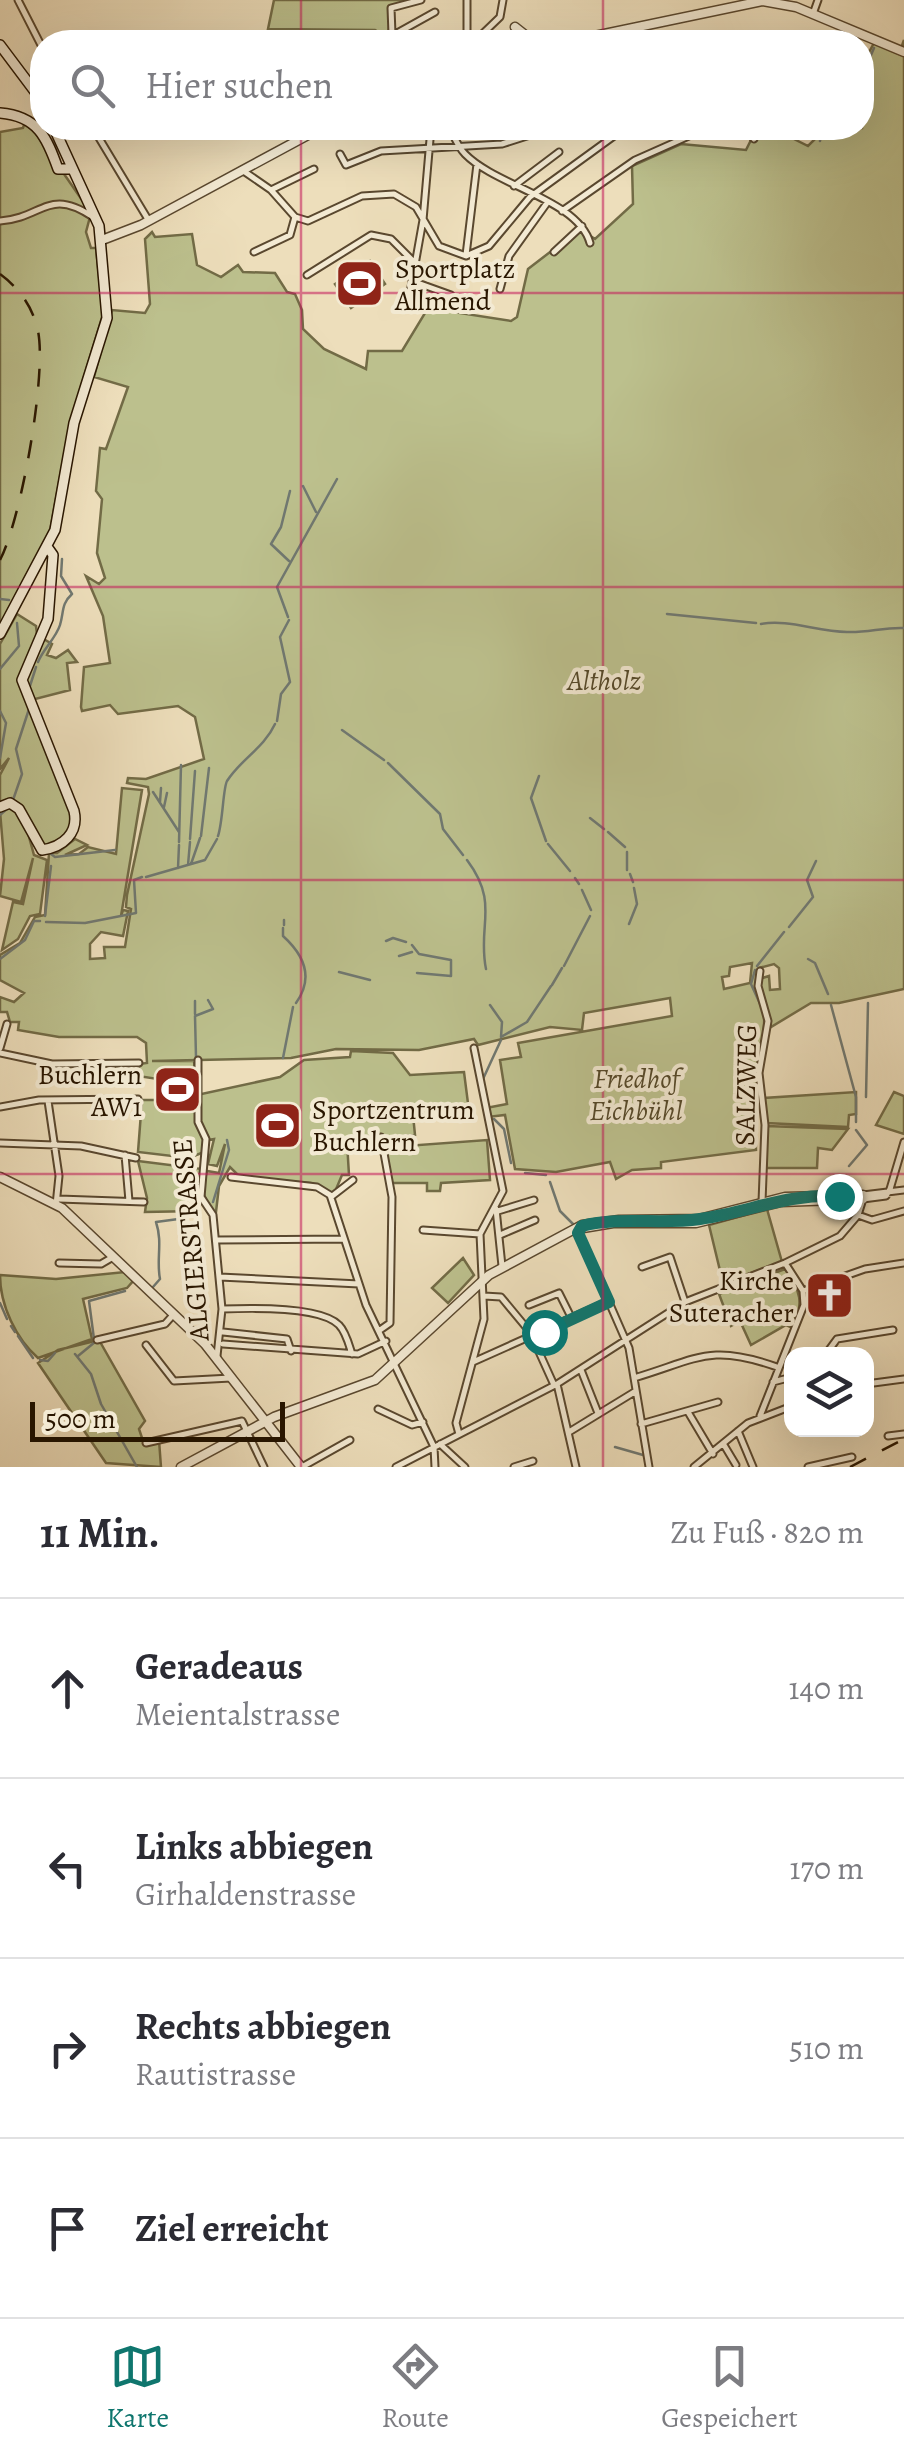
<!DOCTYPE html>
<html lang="de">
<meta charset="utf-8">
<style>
body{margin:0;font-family:Alegreya,serif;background:#f7f7f7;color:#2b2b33}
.controls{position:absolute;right:30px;bottom:30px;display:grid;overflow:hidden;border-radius:20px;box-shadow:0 10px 40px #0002}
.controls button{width:90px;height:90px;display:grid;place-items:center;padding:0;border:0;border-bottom:2px solid #e1e1e2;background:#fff;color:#2b2b33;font:50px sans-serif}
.scale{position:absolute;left:30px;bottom:25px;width:255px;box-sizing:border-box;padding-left:10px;border:5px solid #291600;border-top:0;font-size:28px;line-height:35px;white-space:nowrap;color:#291600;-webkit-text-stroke:8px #f3ead3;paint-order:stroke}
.stop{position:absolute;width:30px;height:30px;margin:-22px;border:8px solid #0f766e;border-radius:50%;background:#fff}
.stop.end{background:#0f766e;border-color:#fff;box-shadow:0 2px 10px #0008}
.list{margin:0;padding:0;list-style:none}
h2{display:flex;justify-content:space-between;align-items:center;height:130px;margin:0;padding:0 40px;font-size:42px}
h2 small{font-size:32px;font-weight:400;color:#7c7c81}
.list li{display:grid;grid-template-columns:65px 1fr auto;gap:30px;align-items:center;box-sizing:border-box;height:180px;padding:0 40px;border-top:2px solid #e1e1e2}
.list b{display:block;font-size:38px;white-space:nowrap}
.list p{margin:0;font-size:32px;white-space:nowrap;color:#7c7c81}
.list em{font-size:32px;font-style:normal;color:#7c7c81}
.icon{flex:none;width:55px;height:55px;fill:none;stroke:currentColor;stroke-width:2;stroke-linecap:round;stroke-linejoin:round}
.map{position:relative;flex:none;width:904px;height:1467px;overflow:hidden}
.search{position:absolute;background:#fff;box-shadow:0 10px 40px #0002;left:30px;right:30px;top:30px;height:110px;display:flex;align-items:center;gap:25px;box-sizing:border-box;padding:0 35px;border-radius:40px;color:#7c7c81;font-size:38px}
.sheet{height:850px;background:#fff}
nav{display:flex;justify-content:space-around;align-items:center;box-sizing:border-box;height:140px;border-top:2px solid #e1e1e2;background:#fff;font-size:28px;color:#7c7c81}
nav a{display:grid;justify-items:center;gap:5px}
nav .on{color:#0f766e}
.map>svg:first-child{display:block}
.green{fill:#bcc08d;stroke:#726b46;stroke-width:2.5;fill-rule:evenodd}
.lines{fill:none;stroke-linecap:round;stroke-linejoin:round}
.stream{stroke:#707871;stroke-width:2.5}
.minor-casing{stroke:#5a482f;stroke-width:9}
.tertiary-casing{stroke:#5a482f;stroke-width:11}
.secondary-casing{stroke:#291600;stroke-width:12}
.minor{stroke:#f3ead3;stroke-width:5}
.tertiary{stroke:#f3ead3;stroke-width:8}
.secondary{stroke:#f3ead3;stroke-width:9}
.rail{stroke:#291600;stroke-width:2.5;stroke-dasharray:18 18;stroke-linecap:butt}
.route{stroke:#0f766e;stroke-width:12}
.grid{fill:none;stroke:#c2185b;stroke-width:2.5;stroke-opacity:0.55}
.labels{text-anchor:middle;stroke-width:8;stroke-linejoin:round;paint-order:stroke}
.poi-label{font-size:28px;fill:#291600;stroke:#f3ead3;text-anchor:start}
.park-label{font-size:28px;font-style:italic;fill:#55492a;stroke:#f3ead3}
.street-label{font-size:28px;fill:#291600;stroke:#f3ead3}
</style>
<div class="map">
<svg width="904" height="1467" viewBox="0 0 904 1467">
<rect width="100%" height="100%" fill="#eddebb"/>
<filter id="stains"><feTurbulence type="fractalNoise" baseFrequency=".002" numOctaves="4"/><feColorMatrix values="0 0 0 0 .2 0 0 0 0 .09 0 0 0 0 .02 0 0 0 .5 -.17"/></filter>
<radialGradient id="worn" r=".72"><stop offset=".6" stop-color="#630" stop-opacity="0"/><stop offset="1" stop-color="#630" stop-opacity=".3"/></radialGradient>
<path class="green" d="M274 0H408L407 4 391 8 388 38 375 30 268 29Z
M904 40V989L839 1003H811L771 1027 759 979 769 976 770 990 780 989 779 968 774 964 759 968C755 987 763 997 764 1015 766 1045 754 1073 759 1103L750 1105 755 1114 756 1150 661 1162V1168L632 1170 616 1179 610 1162 556 1172 515 1169 505 1115 488 1117 486 1108 507 1104 500 1060 521 1057 518 1043 672 1016 670 998 584 1013 582 1030 550 1027 478 1045 474 1039 419 1050 336 1049 291 1058 152 1061H194L197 1095 280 1077 304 1060 350 1057 351 1051 393 1053 410 1075 464 1072 469 1111 413 1115 415 1135 347 1142 349 1175H342L334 1194 311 1183 241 1178 230 1167 219 1186 216 1212 211 1211 202 1190 207 1171 219 1173 225 1144 217 1166 208 1164 214 1139 207 1140 204 1152 189 1158 138 1152 142 1100H159L158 1079 138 1076 139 1064 147 1063 146 1043 137 1037H59L18 1030 19 1022H10L7 1012H0V997L14 1002 24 993 0 980V955L20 943 35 917 45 915 49 853H57L75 839 87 845 65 855 79 854 88 847 116 854 122 788 142 790 121 916 123 910 128 911 123 936 101 932 90 944V959L105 958 104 947H125L131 909 126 907 127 895 149 794 148 787 127 783 128 778 146 779 204 759 195 717 178 706 118 714 110 705 82 711 81 707 84 667 110 663 103 616 86 576 99 584 105 578 97 553 102 499 96 491 100 448 106 449 128 387 94 377 112 310 145 313 150 304 145 239 152 232 155 237 192 234 197 265 221 277 238 265 243 272 275 273 287 292 295 294 302 310 303 329 324 349 366 369 368 351H402L428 308 511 321 517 317 528 269 580 229 595 239 633 204 632 166 681 144 746 150 757 128H772L808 146 826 128H862V65L874 43 899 54ZM752 963 750 983 724 989 722 977 729 976 730 967Z
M26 119 91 213 86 232 91 248H96L103 314 70 423 50 531 0 625V132L23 128Z
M370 261 385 284 351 308 335 284Z
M17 614 36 626 37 635 52 644 47 655 56 658 68 650 77 662 67 663 70 690 27 701 73 814C74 834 61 839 45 848L22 806 16 802 13 806 26 826 34 855 47 860 40 914 30 916 18 939 2 950 13 902 23 904 33 858 21 902 0 896 4 859 0 811 9 799 0 802V775L9 758 0 769V644Z
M856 1092V1114L849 1115 848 1127 766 1123 764 1098Z
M894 1092 904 1096V1134L876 1125Z
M766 1126 848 1129 832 1150 818 1148 817 1168H766Z
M405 1140 406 1146 487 1140 490 1180 441 1183 440 1191H427V1183H390L383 1141Z
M138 1161 202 1169 198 1211 145 1212 147 1198Z
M767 1209 782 1262 723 1283 709 1225Z
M463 1258 474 1275 448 1303 432 1288Z
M785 1269C801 1290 804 1304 793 1328L786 1325 751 1345 740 1321 731 1326 719 1294Z
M125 1272 134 1280 127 1288 83 1299 92 1339 38 1358C16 1339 0 1305 0 1275L56 1279Z
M99 1340 145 1421 139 1429 144 1444 159 1440 161 1467 106 1463 38 1363 58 1350Z"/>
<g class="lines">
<path class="stream" d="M862 76 874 48
M820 141 822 130
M303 486 316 512
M289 561 271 544 281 527 290 491
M0 599 9 600
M667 614 756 623
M288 617 277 587 337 479
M761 624C787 619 816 631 847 632 867 633 884 627 904 628
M38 662C43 649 56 638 60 625 64 612 61 604 72 594L61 576 62 559
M0 669 19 646 17 623
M29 689 36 667
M0 711 6 723 0 758
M277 721 281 694 290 682 280 637 289 620
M342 730 384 760
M388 763 440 814 443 829 463 855
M539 776 531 798 546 841
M153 792 179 832
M13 800 22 774 16 749 29 709
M160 802 161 788
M164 807 167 793
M0 815 8 808
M590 818 604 829
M608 832 625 847
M201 836 209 768
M218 836C223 821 223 788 227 781 241 759 264 748 275 724
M190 839 195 771
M179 842 181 765
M548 844 570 871
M627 852V870
M51 854 55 857 115 850
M467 860C500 904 477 925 486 969
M191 864 200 838
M188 865 190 842
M178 868 179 845
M630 874 633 882
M146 877 205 860 217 839
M575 878 579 884
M582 890 591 910
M45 916 51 866
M284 920V925
M46 922 85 923 136 913 134 880 142 877
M629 924 637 904 634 888
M789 927 813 897 807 880 816 861
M283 928V936C304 955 314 978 296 1003
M386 941 393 938 406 942
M412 945 419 954 451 960V976L417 973
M399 956 412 952
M0 959 25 940 34 921H40
M808 959 815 963 828 994
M564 966 590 916
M757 966 784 932
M755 970 751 984 761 1006
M339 972 370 980
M552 985 562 968
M195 1001V1014
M490 1005 502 1022 501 1037
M831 1005 856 1097V1122
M501 1037 527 1022 551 986
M196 1057 195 1016 213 1009 208 1000
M283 1058 293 1007
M483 1079 501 1040
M866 1097 868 1003
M494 1119 504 1129 511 1163
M206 1166 208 1151
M849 1166 867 1145 856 1130
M525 1173 546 1175
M550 1182 560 1211 573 1224
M213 1202 229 1150 227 1140
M191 1214H197
M153 1287 160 1279C156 1259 163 1243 156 1222L186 1218
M0 1303 7 1319
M11 1326 15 1332
M18 1336 33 1358
M94 1339 89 1301 125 1291
M75 1354 91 1374 101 1404 137 1467
M78 1356 95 1342
M40 1360 48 1361 55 1353
M615 1447 643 1455"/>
<defs>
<path id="minor" d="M18 0 42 47
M813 14 818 0
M392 34 391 8 421 0
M381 42 435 12
M467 42V0
M474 42 500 17 503 0
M847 42 853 33
M93 128 149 221
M450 128C454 137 458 147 465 154 496 186 578 200 590 243
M744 128 754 139
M363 134 413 128
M340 154 346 165 381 151 502 144 552 128
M242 170 271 190 295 217 308 221 362 196 394 194 416 207 439 246 466 256 489 246 530 197 625 128
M514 186 559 152
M271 190 314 169
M562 211 635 160 707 128
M0 221C43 218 48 187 93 217
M254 252 290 235 295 217
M554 252 582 226
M466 255 477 164
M307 275 371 235 391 239 415 263
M412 281 451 295
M500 289 509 256 547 203
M408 304 423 220 431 128
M760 971 758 986 768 1021 759 1073 765 1125 762 1202
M0 1048 7 1024
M0 1053 52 1064 139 1063
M198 1060V1122L206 1139 201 1197 213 1215 222 1309 217 1356
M48 1101 59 1176 56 1205
M0 1107 39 1100 138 1099
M0 1143 81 1146 136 1158
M125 1155 129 1201
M231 1177 317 1187 330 1195 366 1305 434 1447 435 1467
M890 1189 904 1142
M863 1195 904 1190
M331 1197 353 1180
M59 1199 144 1202
M496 1209 502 1266
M498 1211 534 1200
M858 1215 872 1220 904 1211
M577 1229 629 1348 649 1467
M423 1230 480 1234
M500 1235 535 1220
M217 1240 344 1239
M59 1263 101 1264 113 1257
M642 1267 670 1257 685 1302
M220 1277 359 1284
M803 1291 865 1269 904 1263
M484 1296 501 1297 530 1332 554 1385
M529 1305 559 1293 572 1319
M222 1309C248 1308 321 1306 339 1325 346 1332 349 1345 352 1354
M380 1330 390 1323 392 1197 381 1137
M223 1332 287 1339 291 1351
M97 1340 165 1324 174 1314
M223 1344 358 1354 386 1341
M146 1345 174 1381 231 1378
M826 1354 837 1339 893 1330
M473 1362 609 1301
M581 1370 598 1413
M634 1378C698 1359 710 1343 777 1367
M773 1382 792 1377
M557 1384 576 1467
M866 1384 904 1379
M378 1409 412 1425 423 1422
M688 1412 713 1454
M760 1416 804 1305 803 1291 785 1263
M641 1424 718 1402
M738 1431 753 1467
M569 1432 636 1391
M459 1434 456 1423 484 1319 480 1234 503 1191 474 1048
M888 1436 904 1434
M146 1443 242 1421 264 1467
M440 1444 465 1467
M724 1445 736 1465
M302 1467 350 1440
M396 1467 557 1384 685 1302 785 1263 840 1236 858 1215 863 1199 886 1196 890 1189
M514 1467 533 1461
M694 1467 748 1423 792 1406
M808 1467 852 1457"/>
<path id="tertiary" d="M515 27 534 42
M566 42 762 1 796 7 904 52
M102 240 141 225 321 128
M0 1177 62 1208 205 1344 301 1467
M181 1467 274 1417 375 1380 489 1275 582 1225 619 1220 699 1219 785 1197 863 1195V1199L781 1202 696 1223H613L577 1229"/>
<path id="secondary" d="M0 45 42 101
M0 113C38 116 47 138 58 169H71
M0 634 55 530 74 423 107 318 99 226 54 128
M0 807 10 803 19 809 42 850C63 847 79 833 74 811L22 680 48 619 53 555 48 548"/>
</defs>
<use href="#minor" class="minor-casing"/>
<use href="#tertiary" class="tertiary-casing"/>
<use href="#secondary" class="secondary-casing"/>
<use href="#minor" class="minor"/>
<use href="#tertiary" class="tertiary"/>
<use href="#secondary" class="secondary"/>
<path class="rail" d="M0 274C19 288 33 307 38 331 47 375 21 520 0 560
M850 1467 904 1439"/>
</g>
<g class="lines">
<path class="route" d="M544 1332 609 1302 578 1233 582 1226C621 1216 660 1225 700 1219 751 1212 783 1194 839 1196"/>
</g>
<path class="grid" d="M301 0V42M603 0V42M301 128V1467M603 128V1467M0 293H904M0 587H904M0 880H904M0 1174H904"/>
<defs>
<symbol id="stadium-square" viewBox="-11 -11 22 22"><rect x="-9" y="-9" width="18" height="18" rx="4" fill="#8f2418" stroke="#f3ead3"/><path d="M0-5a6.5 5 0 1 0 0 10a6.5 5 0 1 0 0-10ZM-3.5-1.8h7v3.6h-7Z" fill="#fff"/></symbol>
<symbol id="church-square" viewBox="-11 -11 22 22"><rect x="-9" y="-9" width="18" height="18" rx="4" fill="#8f2418" stroke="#f3ead3"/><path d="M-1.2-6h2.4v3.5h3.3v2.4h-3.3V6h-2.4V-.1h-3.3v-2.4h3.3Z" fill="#fff"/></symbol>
</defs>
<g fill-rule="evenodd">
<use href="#stadium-square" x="332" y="256" width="55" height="55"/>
<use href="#stadium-square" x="150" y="1062" width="55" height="55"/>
<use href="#stadium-square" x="250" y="1098" width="55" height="55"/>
<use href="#church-square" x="802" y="1268" width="55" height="55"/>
</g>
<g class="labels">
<g class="poi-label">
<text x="395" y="278">Sportplatz<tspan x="395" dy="32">Allmend</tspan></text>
<text x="142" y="1084" text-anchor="end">Buchlern<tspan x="142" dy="32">AW1</tspan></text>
<text x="312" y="1119">Sportzentrum<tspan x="312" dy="32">Buchlern</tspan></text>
<text x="794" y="1290" text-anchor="end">Kirche<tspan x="794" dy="32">Suteracher</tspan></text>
</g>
<g class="park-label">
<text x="604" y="690">Altholz</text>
<text x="636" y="1088">Friedhof<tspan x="636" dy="32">Eichbühl</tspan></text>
</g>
<g class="street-label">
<text transform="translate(745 1085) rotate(-89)" y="10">SALZWEG</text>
<text transform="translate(190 1240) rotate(-95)" y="10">ALGIERSTRASSE</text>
</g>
</g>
<rect width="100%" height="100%" filter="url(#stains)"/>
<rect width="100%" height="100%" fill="url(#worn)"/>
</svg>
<div class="controls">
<button><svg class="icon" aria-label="layers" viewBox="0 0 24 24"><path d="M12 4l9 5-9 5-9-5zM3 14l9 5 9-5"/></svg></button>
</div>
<div class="scale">500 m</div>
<div class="stop" style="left:544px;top:1332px"></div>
<div class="stop end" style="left:839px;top:1196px"></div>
<div class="search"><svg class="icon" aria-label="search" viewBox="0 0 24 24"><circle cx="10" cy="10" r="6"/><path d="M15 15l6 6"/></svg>Hier suchen</div>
</div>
<section class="sheet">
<h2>11 Min.<small>Zu Fuß · 820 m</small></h2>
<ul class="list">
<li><svg class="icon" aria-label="ahead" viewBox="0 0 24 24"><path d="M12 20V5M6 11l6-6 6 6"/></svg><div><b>Geradeaus</b><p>Meientalstrasse</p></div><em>140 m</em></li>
<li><svg class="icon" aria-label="left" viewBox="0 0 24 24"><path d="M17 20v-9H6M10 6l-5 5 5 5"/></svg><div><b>Links abbiegen</b><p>Girhaldenstrasse</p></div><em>170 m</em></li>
<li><svg class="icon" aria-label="right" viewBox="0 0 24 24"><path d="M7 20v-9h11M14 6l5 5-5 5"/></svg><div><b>Rechts abbiegen</b><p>Rautistrasse</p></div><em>510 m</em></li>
<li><svg class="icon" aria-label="arrive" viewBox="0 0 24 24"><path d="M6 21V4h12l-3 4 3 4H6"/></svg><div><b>Ziel erreicht</b></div></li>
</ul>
</section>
<nav>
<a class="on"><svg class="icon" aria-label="map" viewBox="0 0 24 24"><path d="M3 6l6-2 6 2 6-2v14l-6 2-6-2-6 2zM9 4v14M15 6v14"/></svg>Karte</a>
<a><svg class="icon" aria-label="directions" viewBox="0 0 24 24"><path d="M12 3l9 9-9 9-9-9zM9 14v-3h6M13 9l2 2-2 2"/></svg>Route</a>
<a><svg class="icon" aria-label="saved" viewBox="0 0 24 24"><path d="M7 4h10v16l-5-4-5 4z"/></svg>Gespeichert</a>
</nav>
